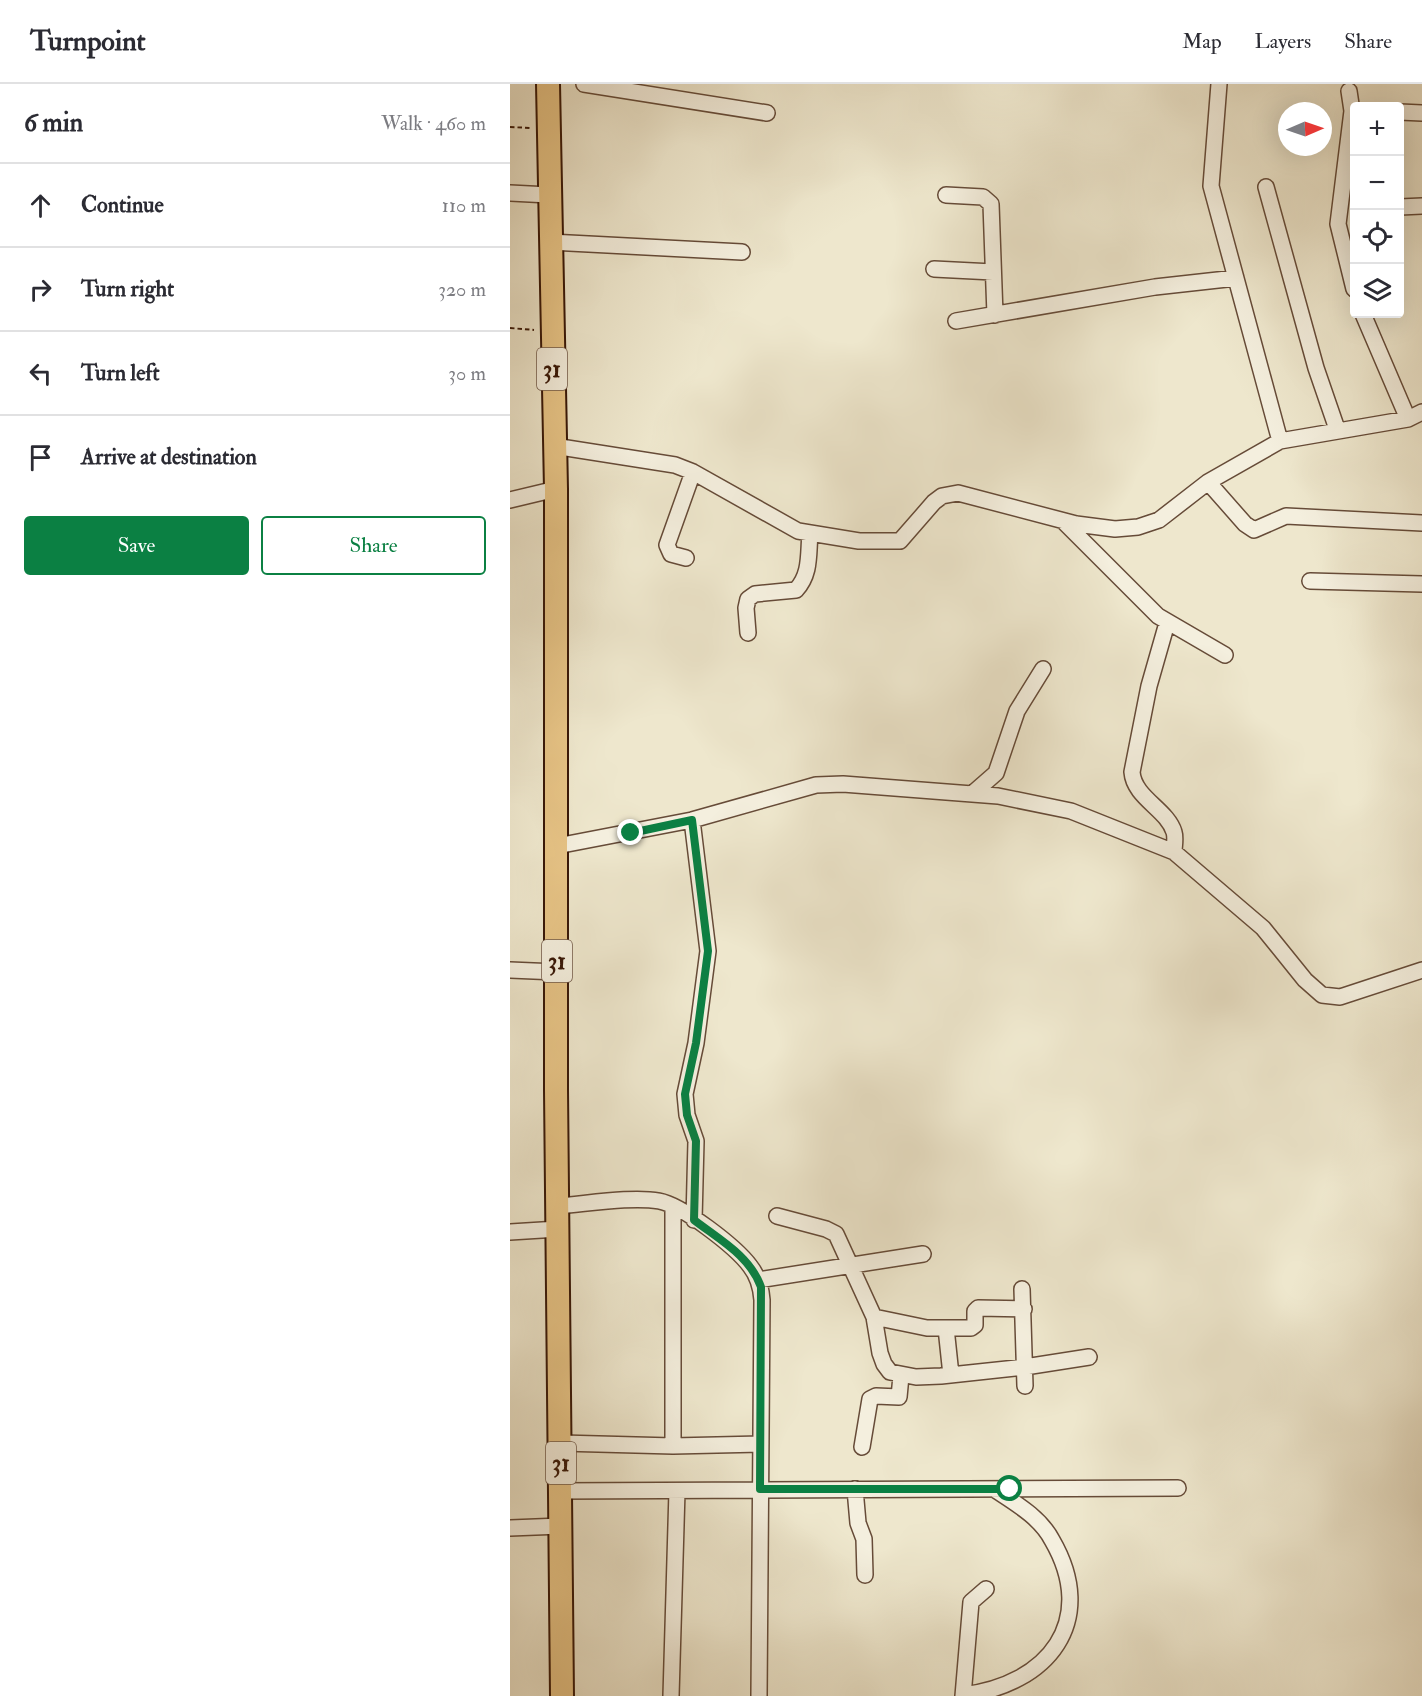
<!DOCTYPE html>
<meta charset="utf-8">
<style>
body{margin:0;font-family:"IM FELL Double Pica",serif;background:#f2f2f3;color:#2b2b33}
.controls{position:absolute;right:18px;top:18px;display:grid;overflow:hidden;border-radius:6px;box-shadow:0 6px 24px #0002}
.controls button{width:54px;height:54px;display:grid;place-items:center;padding:0;border:0;border-bottom:2px solid #e1e1e2;background:#fff;color:#2b2b33;font:30px sans-serif}
.compass{position:absolute;left:768px;top:18px;width:54px;height:54px;border-radius:50%;background:#fff;box-shadow:0 6px 24px #0002;rotate:88deg}
.stop{position:absolute;width:18px;height:18px;margin:-14px;border:4px solid #0b8043;border-radius:50%;background:#fff}
.stop.end{background:#0b8043;border-color:#fff;box-shadow:0 2px 6px #0008}
.list{margin:0;padding:0;list-style:none}
h2{display:flex;justify-content:space-between;align-items:center;height:78px;margin:0;padding:0 24px;font-size:26px}
h2 small{font-size:20px;font-weight:400;color:#7c7c81}
.list li{display:grid;grid-template-columns:39px 1fr auto;gap:18px;align-items:center;box-sizing:border-box;height:84px;padding:0 24px;border-top:2px solid #e1e1e2}
.list b{display:block;font-size:22px;white-space:nowrap}
.list em{font-size:20px;font-style:normal;color:#7c7c81}
.actions{display:flex;gap:12px;padding:18px 24px}
.actions a{flex:1;padding:14px 0;border:2px solid #0b8043;border-radius:6px;text-align:center;font-size:21px;color:#0b8043}
.actions .main{background:#0b8043;color:#fff}
.icon{flex:none;width:33px;height:33px;fill:none;stroke:currentColor;stroke-width:2;stroke-linecap:round;stroke-linejoin:round}
.map{position:relative;flex:none;width:912px;height:1612px;overflow:hidden}
header{display:flex;align-items:center;gap:36px;box-sizing:border-box;height:84px;padding:0 30px;background:#fff;border-bottom:2px solid #e1e1e2}
header strong{font-size:28px}
nav{display:flex;gap:33px;margin-inline-start:auto;font-size:21px}
main{display:flex}
aside{flex:1;background:#fff}
.map>svg:first-child{display:block}
.lines{fill:none;stroke-linecap:round;stroke-linejoin:round}
.minor-casing{stroke:#664b38;stroke-width:18}
.highway-casing{stroke:#381707;stroke-width:26}
.path{stroke:#381707;stroke-width:2;stroke-dasharray:4.5 3;stroke-linecap:butt}
.minor{stroke:#f4efde;stroke-width:15}
.highway{stroke:#e7c486;stroke-width:22}
.route{stroke:#0b8043;stroke-width:8}
.labels{text-anchor:middle;stroke-width:6;stroke-linejoin:round;paint-order:stroke}
.shield{fill:#f4efde;stroke:#705848;stroke-width:1.5}
.shield-label{font-size:24px;font-weight:bold;fill:#381707}
</style>
<header>
<strong>Turnpoint</strong>
<nav><a>Map</a><a>Layers</a><a>Share</a></nav>
</header>
<main>
<aside>
<h2>6 min<small>Walk · 460 m</small></h2>
<ul class="list">
<li><svg class="icon" aria-label="ahead" viewBox="0 0 24 24"><path d="M12 20V5M6 11l6-6 6 6"/></svg><div><b>Continue</b></div><em>110 m</em></li>
<li><svg class="icon" aria-label="right" viewBox="0 0 24 24"><path d="M7 20v-9h11M14 6l5 5-5 5"/></svg><div><b>Turn right</b></div><em>320 m</em></li>
<li><svg class="icon" aria-label="left" viewBox="0 0 24 24"><path d="M17 20v-9H6M10 6l-5 5 5 5"/></svg><div><b>Turn left</b></div><em>30 m</em></li>
<li><svg class="icon" aria-label="arrive" viewBox="0 0 24 24"><path d="M6 21V4h12l-3 4 3 4H6"/></svg><div><b>Arrive at destination</b></div></li>
</ul>
<div class="actions"><a class="main">Save</a><a>Share</a></div>
</aside>
<div class="map">
<svg width="912" height="1612" viewBox="0 0 912 1612">
<rect width="100%" height="100%" fill="#eee7cd"/>
<filter id="stains"><feTurbulence type="fractalNoise" baseFrequency=".00333" numOctaves="4"/><feColorMatrix values="0 0 0 0 .2 0 0 0 0 .09 0 0 0 0 .02 0 0 0 .5 -.17"/></filter>
<radialGradient id="worn" r=".72"><stop offset=".6" stop-color="#630" stop-opacity="0"/><stop offset="1" stop-color="#630" stop-opacity=".3"/></radialGradient>
<g class="lines">
<defs>
<path id="minor" d="M74 0 257 29
M709 0 701 102 770 357
M839 7 842 27 828 140 844 205
M890 28 912 29
M756 103 806 284 827 345
M0 109 39 111
M436 111 473 113 481 120 485 231
M890 123 912 122
M40 158 232 168
M424 185 483 188
M853 230 898 335
M446 237 645 203 726 194
M44 362 165 381 183 388 288 447 349 457H390L424 418 432 412 448 409 566 440 605 445 628 443 649 436 698 398 770 357 898 335 912 328
M698 398 735 440 744 446 776 432 912 439
M0 416 46 405
M553 437 648 532 715 571
M176 474 161 470 157 461 183 388
M800 497 912 500
M657 539 639 602 622 688C624 714 657 725 664 748 666 754 664 762 664 768
M238 549 236 524 238 515 245 510 286 506C301 490 298 470 300 450
M462 710 486 689 507 627 533 585
M182 736 198 867 186 959 175 1010 177 1031 186 1057 184 1136
M47 762 182 736 306 701 333 700 488 712 561 727 664 768 753 844 795 896 812 911 830 913 912 886
M0 886 47 888
M47 1122C76 1120 122 1112 149 1117 172 1121 226 1163 240 1182 248 1192 251 1203 252 1216L249 1612
M267 1132 316 1145 326 1150 364 1233 370 1269 374 1280 380 1288 406 1293 431 1292 515 1283 579 1273
M0 1148 48 1145
M248 1196 413 1170
M512 1205 515 1302
M364 1233 417 1244H461L465 1241V1227L468 1224 514 1225
M436 1244 441 1291
M51 1359 163 1362 251 1360
M163 1362V1122
M352 1363 360 1315 366 1312 389 1313 391 1292
M345 1405 348 1439 354 1455 355 1491
M50 1407 668 1404
M0 1444 51 1442
M453 1611C538 1601 589 1537 542 1456 530 1433 505 1419 484 1405
M161 1612 167 1407
M453 1612 461 1518 476 1505"/>
<path id="highway" d="M38 0 46 405V1006L52 1612"/>
</defs>
<use href="#minor" class="minor-casing"/>
<use href="#highway" class="highway-casing"/>
<path class="path" d="M0 43 20 44
M0 244 24 246"/>
<use href="#minor" class="minor"/>
<use href="#highway" class="highway"/>
</g>
<g class="lines">
<path class="route" d="M121 749 182 736 198 867 186 959 175 1010 177 1031 186 1057 184 1136C210 1156 240 1172 251 1203L250 1405H500"/>
</g>
<g class="labels">
<g class="shield">
<rect x="27" y="264" width="30" height="42" rx="4.5"/>
<rect x="32" y="856" width="30" height="42" rx="4.5"/>
<rect x="36" y="1358" width="30" height="42" rx="4.5"/>
</g>
<g class="shield-label">
<text x="42" y="293">31</text>
<text x="47" y="885">31</text>
<text x="51" y="1387">31</text>
</g>
</g>
<rect width="100%" height="100%" filter="url(#stains)"/>
<rect width="100%" height="100%" fill="url(#worn)"/>
</svg>
<div class="controls">
<button>+</button>
<button>−</button>
<button><svg class="icon" aria-label="locate" viewBox="0 0 24 24"><circle cx="12" cy="12" r="6"/><path d="M12 2v4M12 18v4M2 12h4M18 12h4"/></svg></button>
<button><svg class="icon" aria-label="layers" viewBox="0 0 24 24"><path d="M12 4l9 5-9 5-9-5zM3 14l9 5 9-5"/></svg></button>
</div>
<svg class="compass" viewBox="-18 -18 36 36"><path d="M0-13l5 13h-10z" fill="#e53935"/><path d="M0 13l5-13h-10z" fill="#7c7c81"/></svg>
<div class="stop" style="left:500px;top:1405px"></div>
<div class="stop end" style="left:121px;top:749px"></div>
</div>
</main>
